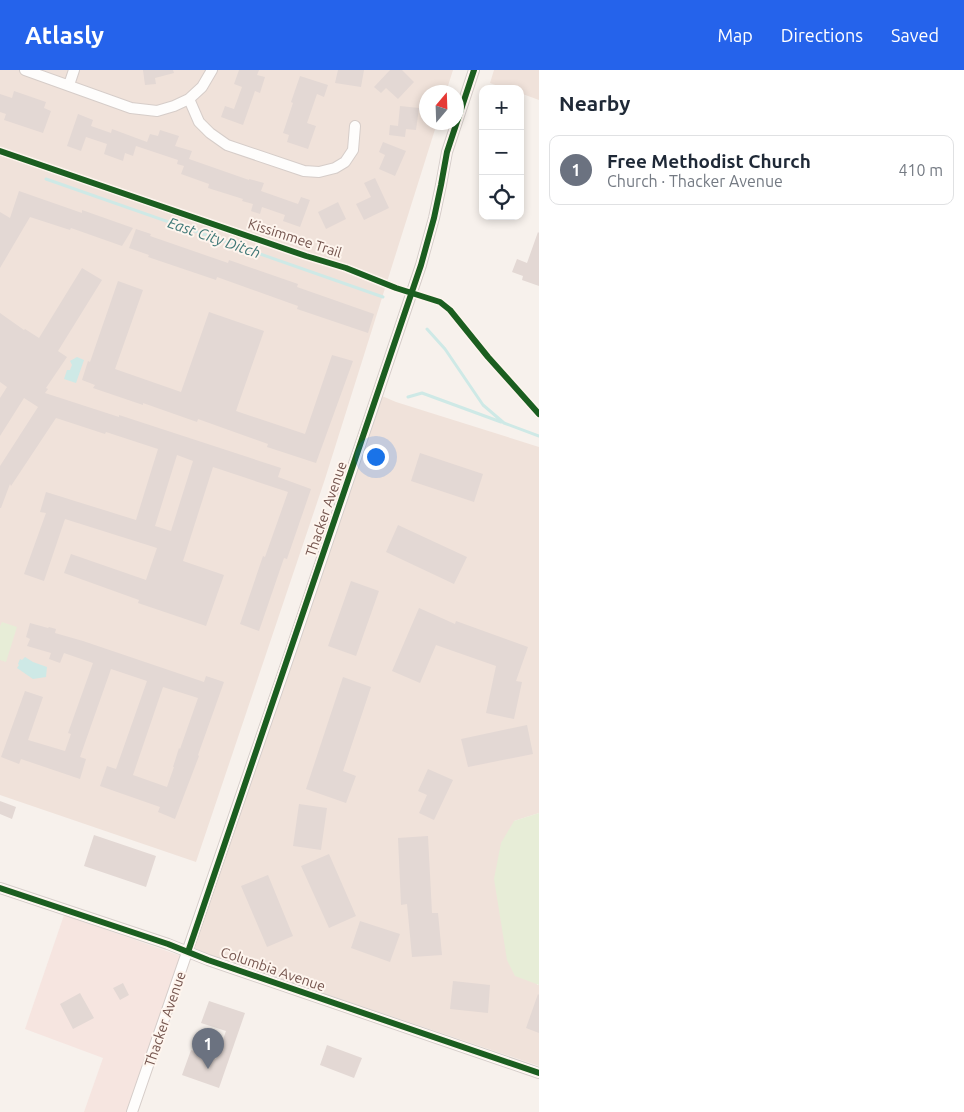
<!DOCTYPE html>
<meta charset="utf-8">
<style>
body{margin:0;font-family:Ubuntu,sans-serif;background:#f2f2f3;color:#1f2937}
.controls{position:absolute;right:15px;top:15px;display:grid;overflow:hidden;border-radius:10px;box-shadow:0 2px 8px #0003}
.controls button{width:45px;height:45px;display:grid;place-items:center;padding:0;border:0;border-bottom:1px solid #e0e1e3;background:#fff;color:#1f2937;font:25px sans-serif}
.compass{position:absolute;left:419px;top:15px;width:45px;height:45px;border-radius:50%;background:#fff;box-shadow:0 2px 8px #0003;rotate:19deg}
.you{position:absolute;left:375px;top:386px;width:18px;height:18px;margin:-12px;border:4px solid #fff;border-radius:50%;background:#1a73e8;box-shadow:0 0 0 8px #1a73e833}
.badge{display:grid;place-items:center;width:32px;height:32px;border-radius:50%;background:#2563eb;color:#fff;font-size:16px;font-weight:700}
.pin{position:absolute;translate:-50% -41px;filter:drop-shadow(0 1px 2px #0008)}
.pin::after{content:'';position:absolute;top:26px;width:18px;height:15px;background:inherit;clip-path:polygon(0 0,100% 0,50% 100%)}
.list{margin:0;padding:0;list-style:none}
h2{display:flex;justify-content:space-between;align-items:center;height:65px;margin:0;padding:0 20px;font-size:21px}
h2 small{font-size:16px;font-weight:400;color:#747a83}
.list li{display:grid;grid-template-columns:32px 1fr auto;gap:15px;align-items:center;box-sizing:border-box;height:70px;margin:0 10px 10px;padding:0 10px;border:1px solid #e0e1e3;border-radius:10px}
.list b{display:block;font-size:19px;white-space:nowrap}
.list p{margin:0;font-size:16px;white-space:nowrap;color:#747a83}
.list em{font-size:16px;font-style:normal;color:#747a83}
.icon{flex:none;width:28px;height:28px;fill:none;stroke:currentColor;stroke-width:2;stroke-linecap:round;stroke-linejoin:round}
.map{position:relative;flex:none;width:539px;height:1042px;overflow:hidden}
header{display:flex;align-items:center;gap:30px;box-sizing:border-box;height:70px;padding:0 25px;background:#2563eb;color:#fff}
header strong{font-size:24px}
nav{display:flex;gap:28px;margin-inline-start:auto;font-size:18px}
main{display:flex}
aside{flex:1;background:#fff}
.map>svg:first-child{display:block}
.residential{fill:#f0e2da}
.commercial{fill:#f6e5e0}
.green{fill:#e7edd7}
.water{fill:#cee9e6}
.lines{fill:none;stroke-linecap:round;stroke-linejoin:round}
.stream{stroke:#cee9e6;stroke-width:3}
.building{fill:#e3d8d4;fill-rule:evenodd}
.minor-casing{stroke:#d6cdc9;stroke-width:12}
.minor{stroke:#fefdfc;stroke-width:10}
.cycleway-casing{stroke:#fef5ee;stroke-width:9}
.cycleway{stroke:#1b5e20;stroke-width:6}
.labels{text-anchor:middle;stroke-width:4;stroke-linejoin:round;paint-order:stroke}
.street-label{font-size:14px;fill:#74544d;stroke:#fef5ee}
.water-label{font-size:15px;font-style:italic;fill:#407978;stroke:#fef5ee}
</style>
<header>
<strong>Atlasly</strong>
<nav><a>Map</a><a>Directions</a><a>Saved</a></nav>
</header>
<main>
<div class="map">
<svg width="539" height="1042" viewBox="0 0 539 1042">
<rect width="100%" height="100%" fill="#f7f1ec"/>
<path class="residential" d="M0 0H453L446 22H427V52L437 53 325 409 196 792 0 725Z
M494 0H539V30L520 23V19H506L490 13Z
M382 326 396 332 539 377V743L514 751 537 915H539V996L210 885 194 878Z"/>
<path class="commercial" d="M64 845 181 886 127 1042H84L103 988 25 959Z"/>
<path class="green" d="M2 552 17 557 6 592 0 590V556Z
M539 743V915L515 906 507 890 494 809 501 773 514 751Z"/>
<path class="water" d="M77 287 84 290 76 313 64 309 67 300H70L72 295 70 291Z
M25 587 33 592 47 597 46 607 33 609 17 598 19 595 18 594 20 589 22 590Z"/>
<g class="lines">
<path class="stream" d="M46 109 383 227
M427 259 445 279 483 335 504 353 539 366
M408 327 422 323 501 352"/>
</g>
<path class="building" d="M143 0H173L174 3 155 8 156 14 145 15Z
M239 0H259L257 5 265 7 260 23 255 21 243 55 221 47 225 36 234 39 242 17 234 14Z
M338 0H364L361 17 335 13Z
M390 0H402L414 12 398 29 386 18 381 23 374 17Z
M300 6 328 15 324 27 317 24 307 53 316 56 308 79 287 72 289 65 283 63 293 33 291 32Z
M14 21 46 32 44 38 51 41 43 63 4 50 6 44 0 42V24L12 28Z
M400 36 419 38 416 60 406 59 405 67 389 65 390 55 398 56Z
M78 44 93 50 91 56 111 63 112 59 147 72 150 64 158 66 160 60 179 66 175 76 192 81 189 89 249 110V109L264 113 261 121 298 134 301 127 310 130 300 157 283 151 285 145 262 137 260 144 251 141 253 134 242 131 243 129 208 118 209 114 181 104 184 96 177 94 178 90 136 76 133 86 125 83 123 91 104 84 107 74 86 67 81 81 67 76Z
M383 72 406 81 395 106 379 99 385 85 379 82Z
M375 108 389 138 364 150 356 134 371 127 364 113Z
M19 121 82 143V140L133 158 122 176 71 158 70 160 30 147 0 198V142L10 148Z
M338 132 346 149 326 159 318 142Z
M136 159 151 164 150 166 228 193 229 190 298 214 297 217 374 244 368 263 297 239 298 236 217 207 216 210 148 187 149 185 129 178Z
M538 162 539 163V216L522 210 523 206 512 202 517 189 527 193Z
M82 198 102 210 58 281 67 287 46 318 48 319 45 323 119 347V345L281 398 278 407 311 419 287 489 284 488 259 561 240 554 263 486 265 487 288 422 213 397 183 491 224 505 206 556 138 533 139 530 64 503 71 484 146 510 157 478 65 449 44 511 24 504 46 443 40 442 46 422 136 450 158 379 106 362 105 364 56 348 11 416 10 414 1 438H0V396L38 337 24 328 0 366V328L7 317 0 312V243L24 260 25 259 39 268ZM177 385 193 391 171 461 155 456Z
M118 211 143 220 115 299 181 322 209 242 264 261 236 341 305 364 332 285 353 291 316 393 267 377 268 374 198 349 197 352 143 333V335L93 318 95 315 82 310 88 291 90 292Z
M420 383 483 404 474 432 411 411Z
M398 455 467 487 454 514 386 482Z
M351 511 379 521 356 586 328 576Z
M419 538 455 554 456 551 528 577 516 611 522 612 514 649 486 643 496 596 436 575 420 613 392 601Z
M30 553 48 558 49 557 56 559 55 563 83 571 204 612 206 606 224 612 198 685 199 686 175 749 158 742 160 737 100 716 107 696 116 699 147 611 111 599 80 687 86 689 80 709 21 689 19 694 1 687 25 621 43 627 28 670 65 681 71 664 68 663 93 593 64 583 60 593 49 589 51 583 27 576 30 569 26 567ZM163 617 198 628 180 679 179 678 173 697H174L167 717 133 705Z
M343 607 371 617 343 701 356 706 346 733 306 719Z
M527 655 533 684 468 697 461 669Z
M428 699 453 710 434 750 419 743 427 725 418 721Z
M0 731 16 737 12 749 0 744Z
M299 734 327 738 321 780 293 776Z
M94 765 156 786 146 817 84 796Z
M428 766 432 843H438L442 885 412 887 407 834 401 835 398 768Z
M329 784 356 846 329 858 301 796Z
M268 805 293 866 267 877 241 816Z
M360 851 400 864 390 892 351 878Z
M453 911 490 915 488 943 450 939Z
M123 913 129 925 120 930 113 918Z
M80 923 94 948 73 959 60 934Z
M538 924 539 925V963L526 958Z
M209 931 245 943 219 1018 182 1005 191 980 216 989 226 961 201 953Z
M327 975 362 988 354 1008 320 995Z"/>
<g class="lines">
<defs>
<path id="minor" d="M25 0 131 38 157 41 174 36 189 29 202 17 212 0
M69 15 74 0
M189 29 199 52 210 63 227 75 304 101 319 102 335 98 345 92 353 80 355 56
M0 818 168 874 208 890 539 1003
M132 1042 289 586 421 195 434 148 441 115 447 82 474 0"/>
</defs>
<use href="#minor" class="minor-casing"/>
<use href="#minor" class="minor"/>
<defs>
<path id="cycleway" d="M0 81 306 186 346 198 396 218 440 232 450 240 488 287 539 344
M0 818 168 874 208 890 539 1003
M188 882 421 195 434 148 441 115 447 82 474 0"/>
</defs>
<use href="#cycleway" class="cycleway-casing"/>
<use href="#cycleway" class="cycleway"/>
</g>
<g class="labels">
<g class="street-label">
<text transform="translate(295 168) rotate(18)" y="5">Kissimmee Trail</text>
<text transform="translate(326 439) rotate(-71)" y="5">Thacker Avenue</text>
<text transform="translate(273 899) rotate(19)" y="5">Columbia Avenue</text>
<text transform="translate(165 949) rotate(-71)" y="5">Thacker Avenue</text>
</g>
<g class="water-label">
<text transform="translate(214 168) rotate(19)" y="5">East City Ditch</text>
</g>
</g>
</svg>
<div class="controls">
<button>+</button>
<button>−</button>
<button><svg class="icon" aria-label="locate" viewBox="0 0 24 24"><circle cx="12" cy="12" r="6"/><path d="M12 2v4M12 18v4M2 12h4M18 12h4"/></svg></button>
</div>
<svg class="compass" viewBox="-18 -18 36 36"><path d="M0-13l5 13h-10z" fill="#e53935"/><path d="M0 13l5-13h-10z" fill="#747a83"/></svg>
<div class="you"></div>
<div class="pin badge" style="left:208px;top:999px;background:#6b7280">1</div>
</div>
<aside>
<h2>Nearby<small></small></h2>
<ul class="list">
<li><span class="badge" style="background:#6b7280">1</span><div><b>Free Methodist Church</b><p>Church · Thacker Avenue</p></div><em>410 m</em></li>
</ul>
</aside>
</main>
